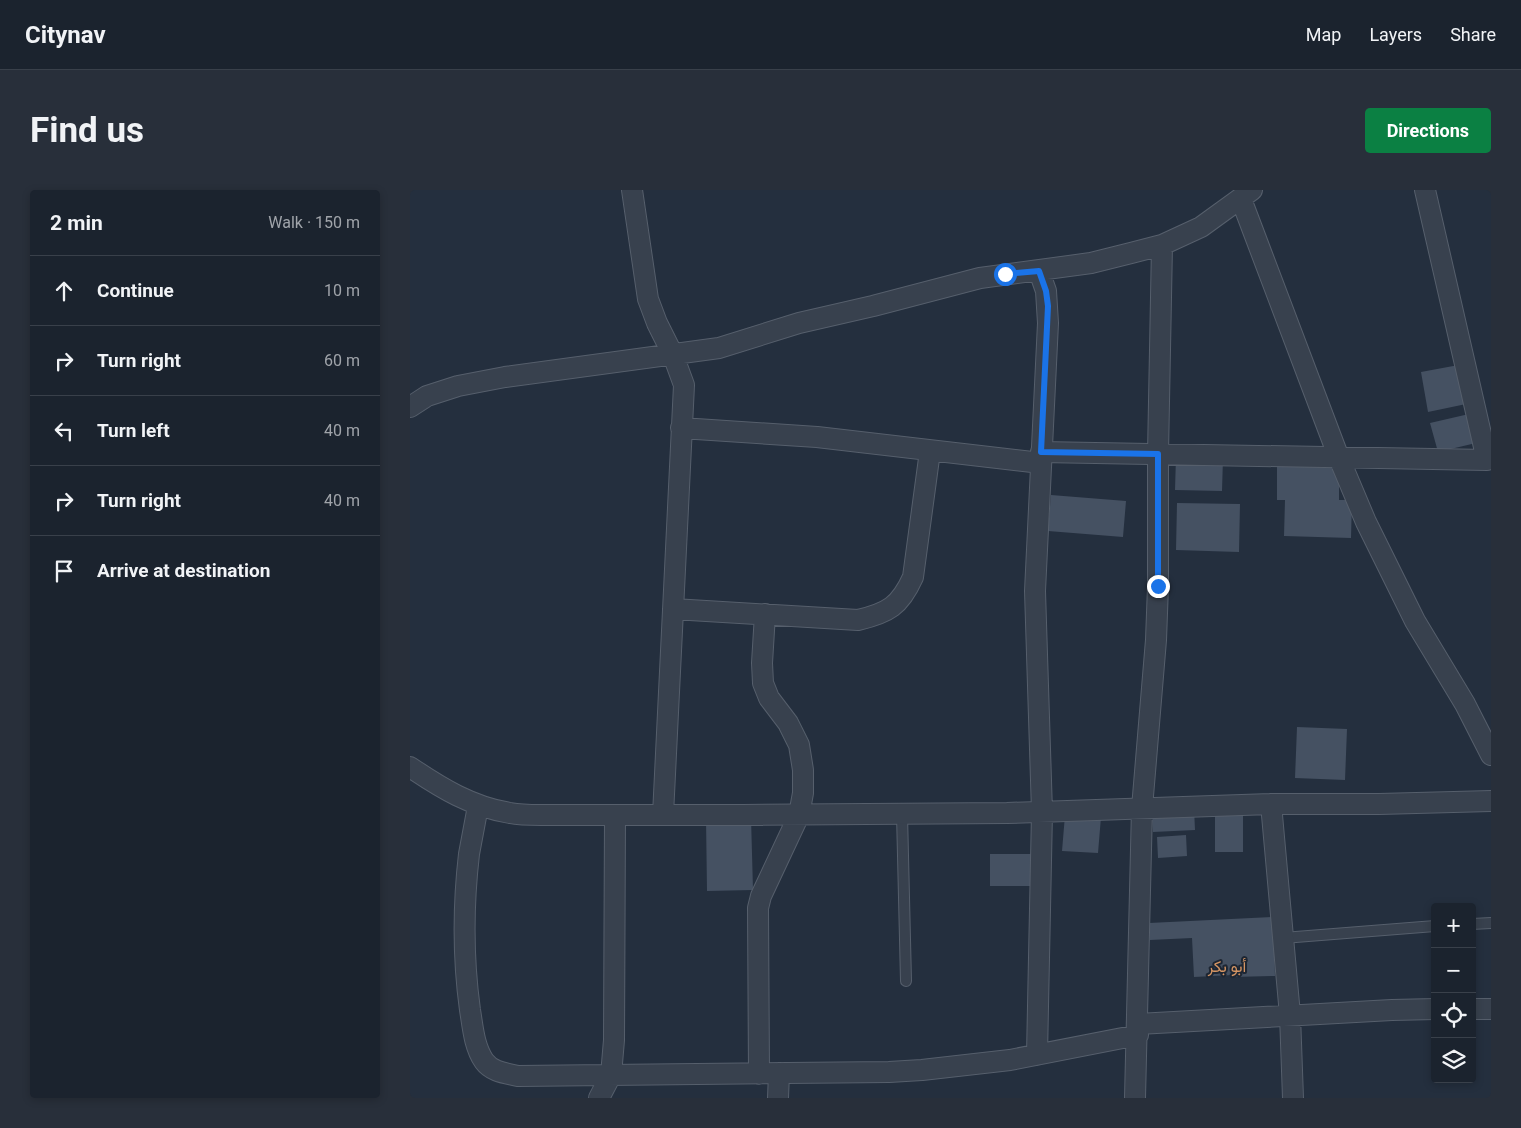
<!DOCTYPE html>
<meta charset="utf-8">
<style>
body{margin:0;font-family:Roboto,Vazirmatn,sans-serif;background:#282f3a;color:#f1f3f6}
.controls{position:absolute;right:15px;bottom:15px;display:grid;overflow:hidden;border-radius:5px;box-shadow:0 2px 8px #0003}
.controls button{width:45px;height:45px;display:grid;place-items:center;padding:0;border:0;border-bottom:1px solid #39404a;background:#1b232e;color:#f1f3f6;font:25px sans-serif}
.stop{position:absolute;width:15px;height:15px;margin:-11px;border:4px solid #1a73e8;border-radius:50%;background:#fff}
.stop.end{background:#1a73e8;border-color:#fff;box-shadow:0 1px 5px #0008}
.list{margin:0;padding:0;list-style:none}
h2{display:flex;justify-content:space-between;align-items:center;height:65px;margin:0;padding:0 20px;font-size:21px}
h2 small{font-size:16px;font-weight:400;color:#a0a4aa}
.list li{display:grid;grid-template-columns:32px 1fr auto;gap:15px;align-items:center;box-sizing:border-box;height:70px;padding:0 20px;border-top:1px solid #39404a}
.list b{display:block;font-size:19px;white-space:nowrap}
.list em{font-size:16px;font-style:normal;color:#a0a4aa}
.icon{flex:none;width:28px;height:28px;fill:none;stroke:currentColor;stroke-width:2;stroke-linecap:round;stroke-linejoin:round}
.map{position:relative;flex:none;width:1081px;height:908px;overflow:hidden;border-radius:5px}
header{display:flex;align-items:center;gap:30px;box-sizing:border-box;height:70px;padding:0 25px;background:#1b232e;border-bottom:1px solid #39404a}
header strong{font-size:24px}
nav{display:flex;gap:28px;margin-inline-start:auto;font-size:18px}
.intro{display:flex;align-items:center;justify-content:space-between;box-sizing:border-box;height:120px;padding:0 30px}
h1{margin:0;font-size:35px}
.button{padding:12px 22px;border-radius:5px;background:#0b8043;color:#fff;font-size:18px;font-weight:700}
main{display:flex;gap:30px;padding:0 30px}
aside{flex:1;background:#1b232e;border-radius:5px;box-shadow:0 2px 8px #0003}
.map>svg:first-child{display:block}
.building{fill:#455162}
.lines{fill:none;stroke-linecap:round;stroke-linejoin:round}
.service-casing{stroke:#565f6c;stroke-width:12}
.minor-casing{stroke:#565f6c;stroke-width:22}
.service{stroke:#38414e;stroke-width:10}
.minor{stroke:#38414e;stroke-width:20}
.route{stroke:#1a73e8;stroke-width:6}
.labels{text-anchor:middle;stroke-width:4;stroke-linejoin:round;paint-order:stroke}
.quarter-label{font-size:16px;fill:#d59563;stroke:#1d2633}
</style>
<header>
<strong>Citynav</strong>
<nav><a>Map</a><a>Layers</a><a>Share</a></nav>
</header>
<div class="intro"><h1>Find us</h1><a class="button">Directions</a></div>
<main>
<aside>
<h2>2 min<small>Walk · 150 m</small></h2>
<ul class="list">
<li><svg class="icon" aria-label="ahead" viewBox="0 0 24 24"><path d="M12 20V5M6 11l6-6 6 6"/></svg><div><b>Continue</b></div><em>10 m</em></li>
<li><svg class="icon" aria-label="right" viewBox="0 0 24 24"><path d="M7 20v-9h11M14 6l5 5-5 5"/></svg><div><b>Turn right</b></div><em>60 m</em></li>
<li><svg class="icon" aria-label="left" viewBox="0 0 24 24"><path d="M17 20v-9H6M10 6l-5 5 5 5"/></svg><div><b>Turn left</b></div><em>40 m</em></li>
<li><svg class="icon" aria-label="right" viewBox="0 0 24 24"><path d="M7 20v-9h11M14 6l5 5-5 5"/></svg><div><b>Turn right</b></div><em>40 m</em></li>
<li><svg class="icon" aria-label="arrive" viewBox="0 0 24 24"><path d="M6 21V4h12l-3 4 3 4H6"/></svg><div><b>Arrive at destination</b></div></li>
</ul>
</aside>
<div class="map">
<svg width="1081" height="908" viewBox="0 0 1081 908">
<rect width="100%" height="100%" fill="#242f3e"/>
<path class="building" d="M1054 174 1061 213 1018 222 1011 182Z
M1059 224 1066 253 1028 262 1020 233Z
M766 266 813 268 812 301 765 300Z
M867 268H929V310H942L941 348 874 346 875 310H867Z
M641 305 716 311 713 347 638 341Z
M767 313 830 314 829 362 766 360Z
M887 537 937 539 935 590 885 588Z
M784 618 785 640 743 642 742 621Z
M805 623H833V662H805Z
M655 625 691 627 688 663 652 661Z
M341 627 343 700 297 701 296 628Z
M776 645 777 666 748 668 747 647Z
M580 664H623V696H580Z
M863 727 865 786 823 787V785L784 787 782 748 740 750 739 733Z"/>
<g class="lines">
<defs>
<path id="service" d="M492 624 496 791
M1062 734 1081 733
M873 748 1025 736"/>
<path id="minor" d="M222 0 238 109 247 133 263 165 274 195 253 625
M831 9 929 268 956 332 1005 431 1055 514 1081 565
M0 217 17 206 48 196 95 187 309 158 389 133 463 116 570 88 681 73 721 63 752 55 791 37 842 0
M271 238 407 247 631 273
M631 262 1077 270 1015 0
M263 419 448 430C478 423 490 416 503 387L520 261
M0 577C31 598 62 617 100 623 110 625 121 625 131 625H333L597 623 861 614H969L1081 611
M861 614 880 825 883 908
M68 616C65 632 62 648 59 664 53 716 53 769 60 820 63 838 64 856 74 871 82 882 95 883 108 886L479 882 512 880 600 870 728 845
M1062 819H1081
M728 834 982 820 1025 819
M627 865 632 622 625 401 638 133 636 101 629 81
M349 884 348 718 351 706 389 625 393 603V580L389 555 378 533 359 508 353 493 352 473 355 424
M189 908 201 885 204 850 205 625
M368 908 369 883
M725 908 732 618 746 450 748 396V264L752 55"/>
</defs>
<use href="#service" class="service-casing"/>
<use href="#minor" class="minor-casing"/>
<use href="#service" class="service"/>
<use href="#minor" class="minor"/>
</g>
<g class="lines">
<path class="route" d="M595 84 629 81 636 101 638 116 631 262 748 264V396"/>
</g>
<g class="labels">
<g class="quarter-label">
<text x="817" y="782">أبو بكر</text>
</g>
</g>
</svg>
<div class="controls">
<button>+</button>
<button>−</button>
<button><svg class="icon" aria-label="locate" viewBox="0 0 24 24"><circle cx="12" cy="12" r="6"/><path d="M12 2v4M12 18v4M2 12h4M18 12h4"/></svg></button>
<button><svg class="icon" aria-label="layers" viewBox="0 0 24 24"><path d="M12 4l9 5-9 5-9-5zM3 14l9 5 9-5"/></svg></button>
</div>
<div class="stop" style="left:595px;top:84px"></div>
<div class="stop end" style="left:748px;top:396px"></div>
</div>
</main>
